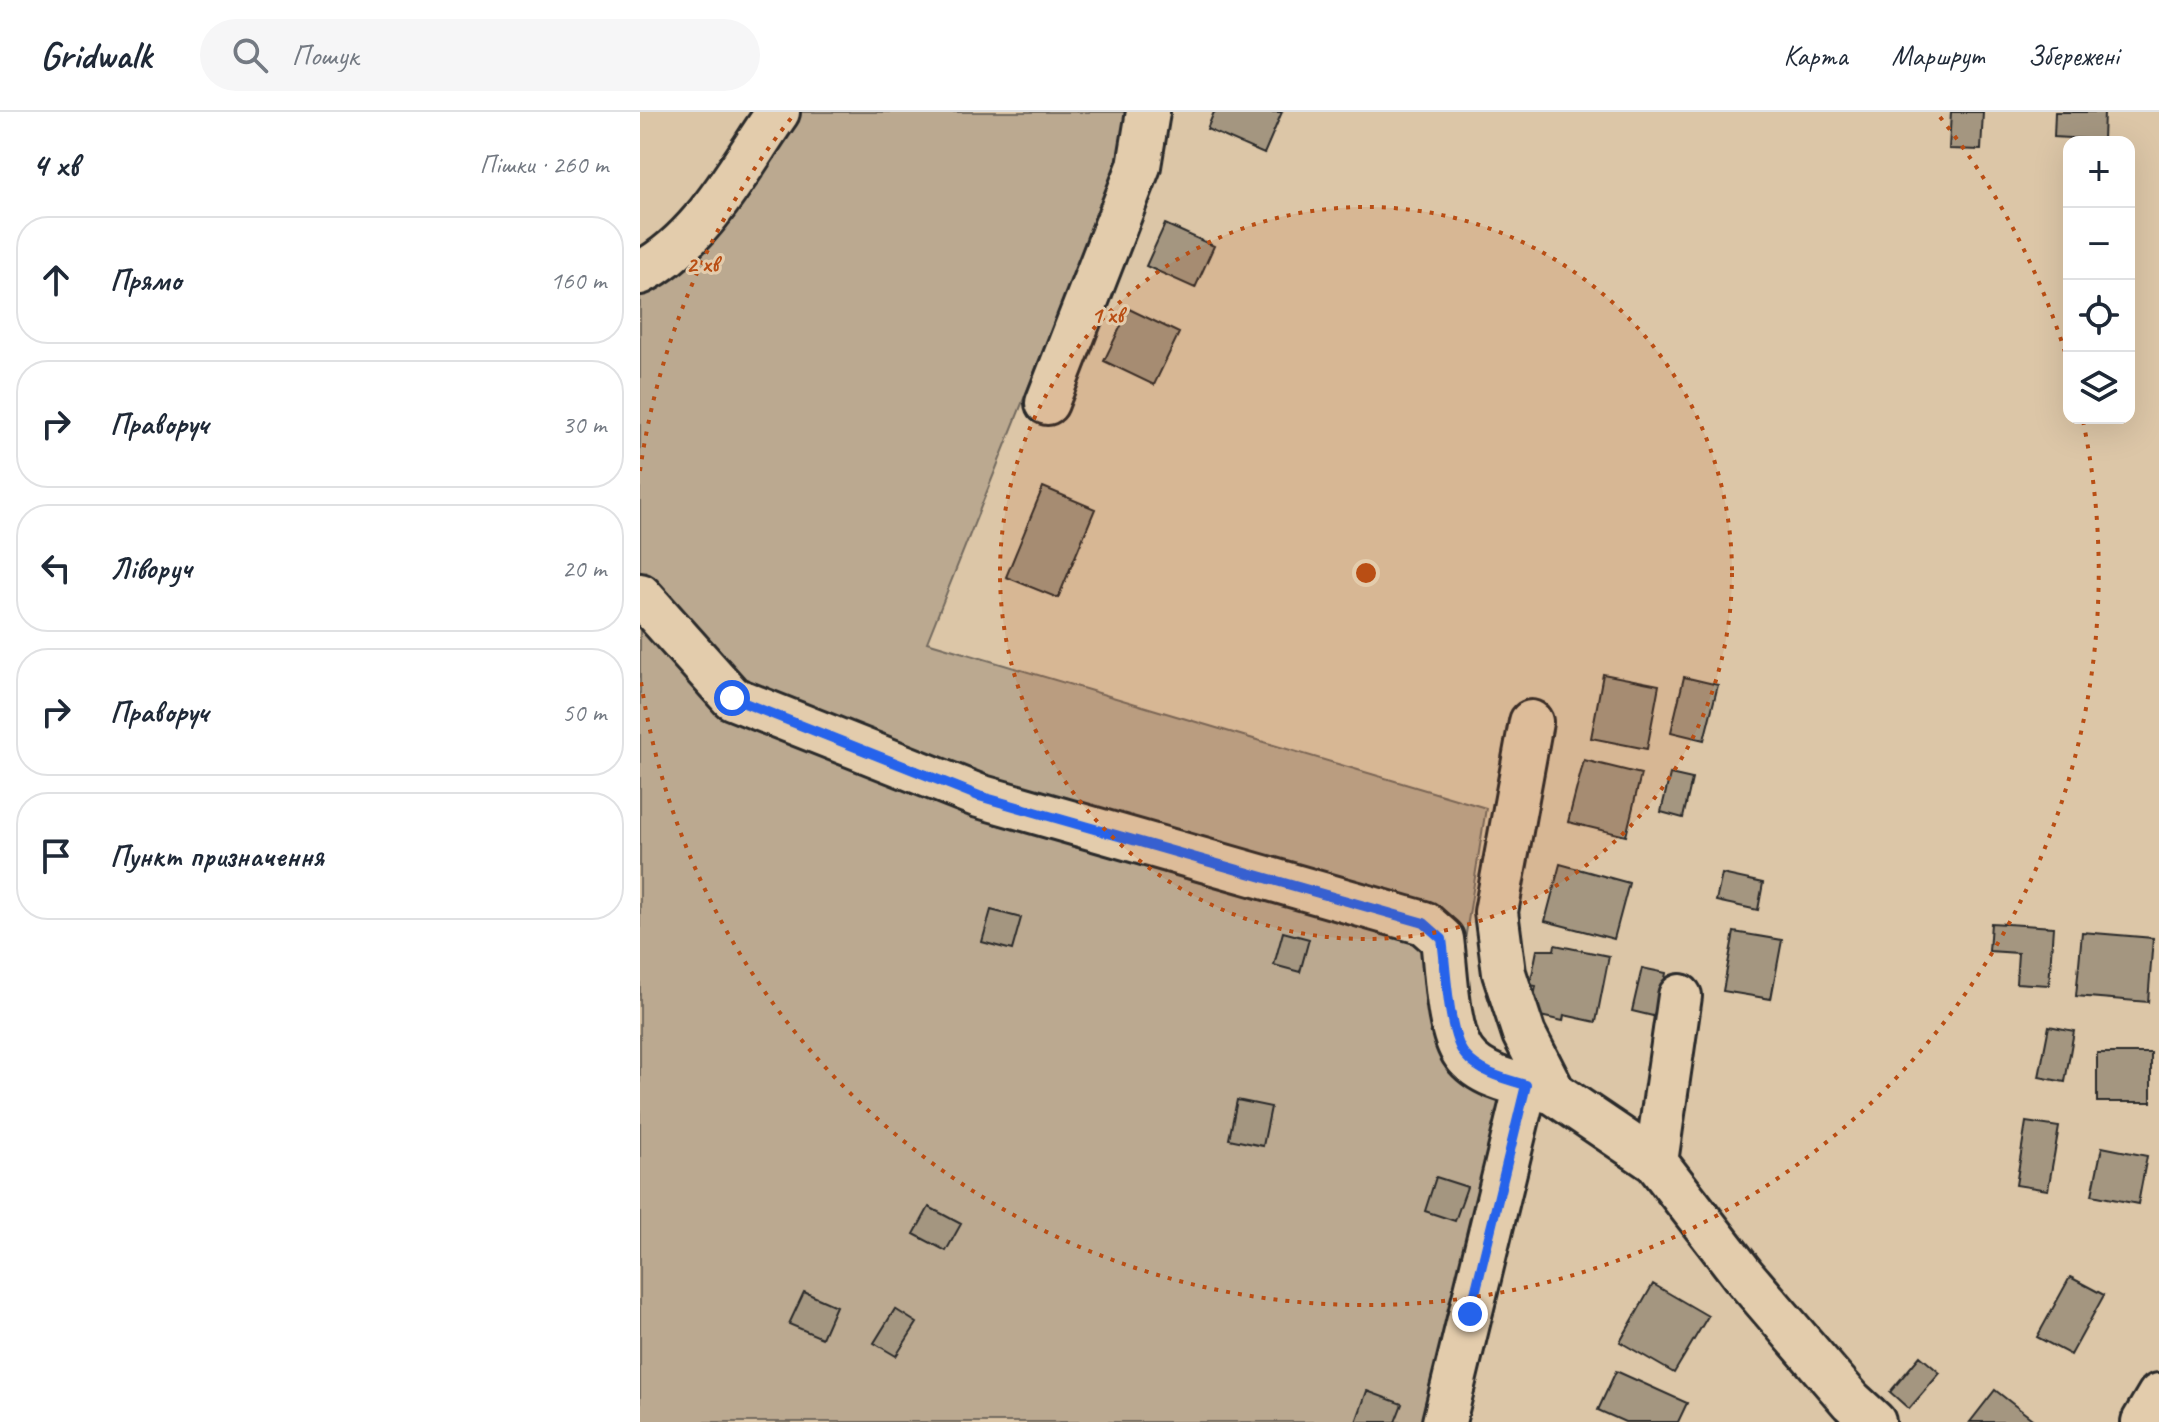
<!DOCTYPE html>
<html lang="uk">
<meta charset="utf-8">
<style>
body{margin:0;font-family:Caveat,sans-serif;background:#f6f6f7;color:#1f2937}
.controls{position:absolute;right:24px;top:24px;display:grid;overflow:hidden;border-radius:16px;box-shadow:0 8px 32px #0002}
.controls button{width:72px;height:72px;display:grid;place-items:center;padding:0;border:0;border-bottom:2px solid #e0e1e3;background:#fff;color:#1f2937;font:40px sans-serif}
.stop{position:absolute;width:24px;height:24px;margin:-18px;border:6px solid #2563eb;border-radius:50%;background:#fff}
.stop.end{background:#2563eb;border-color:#fff;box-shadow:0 2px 8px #0008}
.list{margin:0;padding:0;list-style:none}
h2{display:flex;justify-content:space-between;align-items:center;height:104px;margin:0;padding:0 32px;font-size:34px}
h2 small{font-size:26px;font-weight:400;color:#747a83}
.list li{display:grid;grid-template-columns:52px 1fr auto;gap:24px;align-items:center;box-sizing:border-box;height:128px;margin:0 16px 16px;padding:0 16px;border:2px solid #e0e1e3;border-radius:32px}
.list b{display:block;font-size:30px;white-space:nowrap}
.list em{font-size:26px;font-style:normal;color:#747a83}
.icon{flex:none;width:44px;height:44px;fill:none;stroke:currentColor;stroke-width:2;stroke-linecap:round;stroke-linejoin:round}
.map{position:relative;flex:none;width:1519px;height:1310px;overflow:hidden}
header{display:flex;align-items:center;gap:48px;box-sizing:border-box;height:112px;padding:0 40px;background:#fff;border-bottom:2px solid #e0e1e3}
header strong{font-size:38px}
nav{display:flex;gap:44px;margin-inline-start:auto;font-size:28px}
.search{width:560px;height:72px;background:#f6f6f7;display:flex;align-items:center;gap:20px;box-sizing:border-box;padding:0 28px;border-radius:44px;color:#747a83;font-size:30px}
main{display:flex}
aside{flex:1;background:#fff}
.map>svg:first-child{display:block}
.green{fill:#bba990;stroke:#736a5e;stroke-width:2}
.building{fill:#a49680;stroke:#2b2b2b;stroke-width:2}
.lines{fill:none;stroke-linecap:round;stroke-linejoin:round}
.minor-casing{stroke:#2b2b2b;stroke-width:48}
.minor{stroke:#e3ccac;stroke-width:42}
.route{stroke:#2563eb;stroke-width:10}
.ring{fill:none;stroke:#b94e14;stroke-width:4;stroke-dasharray:4 8}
.centre{fill:#b94e14;stroke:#e3ccac;stroke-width:4}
.ring-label{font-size:24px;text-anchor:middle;font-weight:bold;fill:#b94e14;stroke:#e3ccac;stroke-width:6;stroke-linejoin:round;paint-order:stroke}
</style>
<header>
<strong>Gridwalk</strong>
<div class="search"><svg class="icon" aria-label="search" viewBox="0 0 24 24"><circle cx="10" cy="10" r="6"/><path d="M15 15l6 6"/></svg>Пошук</div>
<nav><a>Карта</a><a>Маршрут</a><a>Збережені</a></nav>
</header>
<main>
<aside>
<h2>4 хв<small>Пішки · 260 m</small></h2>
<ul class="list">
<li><svg class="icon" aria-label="ahead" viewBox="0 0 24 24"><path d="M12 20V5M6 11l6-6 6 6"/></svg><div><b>Прямо</b></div><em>160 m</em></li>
<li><svg class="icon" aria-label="right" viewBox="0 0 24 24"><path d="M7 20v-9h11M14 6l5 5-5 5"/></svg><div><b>Праворуч</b></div><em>30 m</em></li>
<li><svg class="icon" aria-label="left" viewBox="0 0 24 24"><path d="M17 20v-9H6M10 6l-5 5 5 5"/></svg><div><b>Ліворуч</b></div><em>20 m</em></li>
<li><svg class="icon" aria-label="right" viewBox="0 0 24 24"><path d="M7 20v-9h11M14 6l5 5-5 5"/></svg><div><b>Праворуч</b></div><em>50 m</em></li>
<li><svg class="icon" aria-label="arrive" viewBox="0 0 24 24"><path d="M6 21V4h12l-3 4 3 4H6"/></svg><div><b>Пункт призначення</b></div></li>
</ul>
</aside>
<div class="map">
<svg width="1519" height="1310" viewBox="0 0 1519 1310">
<rect width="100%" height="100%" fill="#dcc6a7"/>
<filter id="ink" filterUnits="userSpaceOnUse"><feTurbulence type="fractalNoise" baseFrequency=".0125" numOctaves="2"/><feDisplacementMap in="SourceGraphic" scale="16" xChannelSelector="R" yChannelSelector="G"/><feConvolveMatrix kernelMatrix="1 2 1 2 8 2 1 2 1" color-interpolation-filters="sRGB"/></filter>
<g filter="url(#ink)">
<path class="green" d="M154 0H498L287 530 846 696 818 872 840 940 896 968 791 1310H0V164Z"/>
<path class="building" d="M574 0H642L624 42 567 17Z
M1311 0H1343L1341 38 1309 37Z
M1415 0H1464L1463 28 1414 25Z
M525 112 574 134 555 176 506 154Z
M489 197 539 221 514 273 464 249Z
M403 375 455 397 418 486 366 465Z
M963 562 1019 573 1007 637 951 626Z
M1044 565 1078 573 1064 628 1031 620Z
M944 648 1001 662 986 724 928 710Z
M1030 662 1052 667 1043 706 1021 700Z
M920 752 989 771 974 827 905 809Z
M1082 762 1123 771 1118 798 1076 789Z
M351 798 381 806 372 838 342 830Z
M1351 811 1413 815 1409 873 1376 871 1378 841 1349 839Z
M643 820 669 827 660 860 634 853Z
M1094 820 1142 828 1131 887 1083 879Z
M1442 820 1513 826 1508 890 1436 884Z
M915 833 969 844 956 910 924 903 923 909 891 902 896 874 890 873 897 838H914Z
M1002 856 1026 861 1017 905 992 899Z
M1409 914 1434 919 1425 970 1399 965Z
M1457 941H1511V990H1457Z
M597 988 631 995 623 1034 589 1027Z
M1386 1010 1419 1015 1408 1078 1376 1073Z
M1462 1035 1507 1044 1498 1092 1452 1083Z
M796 1065 827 1075 815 1109 785 1099Z
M289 1095 321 1112 306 1139 274 1122Z
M1430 1165 1464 1183 1431 1243 1397 1225Z
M1013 1172 1068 1204 1034 1261 980 1230Z
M164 1180 196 1194 182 1226 149 1212Z
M255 1197 277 1211 256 1244 234 1231Z
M1280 1244 1300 1261 1269 1297 1250 1280Z
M976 1259 1047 1291 1038 1310H985L958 1298Z
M1355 1278 1396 1310H1330Z
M727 1279 762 1292 755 1310H716Z"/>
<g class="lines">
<defs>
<path id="minor" d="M0 161C63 128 98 57 138 0
M407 291 499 54 508 0
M0 483 92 586 339 684 784 811 802 827C806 856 807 919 824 942 842 968 886 973 914 981
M891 610 856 800 864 861 884 922 914 981 1016 1050 1103 1163 1211 1289 1234 1310
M1016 1050 1040 884
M804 1310 886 973
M1503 1310 1519 1283"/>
</defs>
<use href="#minor" class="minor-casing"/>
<use href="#minor" class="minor"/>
</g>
</g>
<g class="lines" filter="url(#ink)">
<path class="route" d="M92 586 339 684 784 811 802 827C806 854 808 923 825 943 840 961 865 967 886 973L830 1202"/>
</g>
<circle cx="726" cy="461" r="366" fill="#b94e14" fill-opacity=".12"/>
<g class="ring">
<circle cx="726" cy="461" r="366"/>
<path d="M0 359A733 733 0 0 1 152 5M1300 5A733 733 0 0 1 1429 253M1443 309A733 733 0 1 1 0 563"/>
</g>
<circle cx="726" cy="461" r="12" class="centre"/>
<g class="ring-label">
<text x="62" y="160">2 хв</text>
<text x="467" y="211">1 хв</text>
</g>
</svg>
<div class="controls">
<button>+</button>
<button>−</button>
<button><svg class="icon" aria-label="locate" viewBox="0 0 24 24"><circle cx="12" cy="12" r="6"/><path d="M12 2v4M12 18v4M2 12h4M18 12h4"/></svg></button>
<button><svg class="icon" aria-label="layers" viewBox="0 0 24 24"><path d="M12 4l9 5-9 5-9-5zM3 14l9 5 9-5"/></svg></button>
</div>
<div class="stop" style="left:92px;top:586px"></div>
<div class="stop end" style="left:830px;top:1202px"></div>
</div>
</main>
